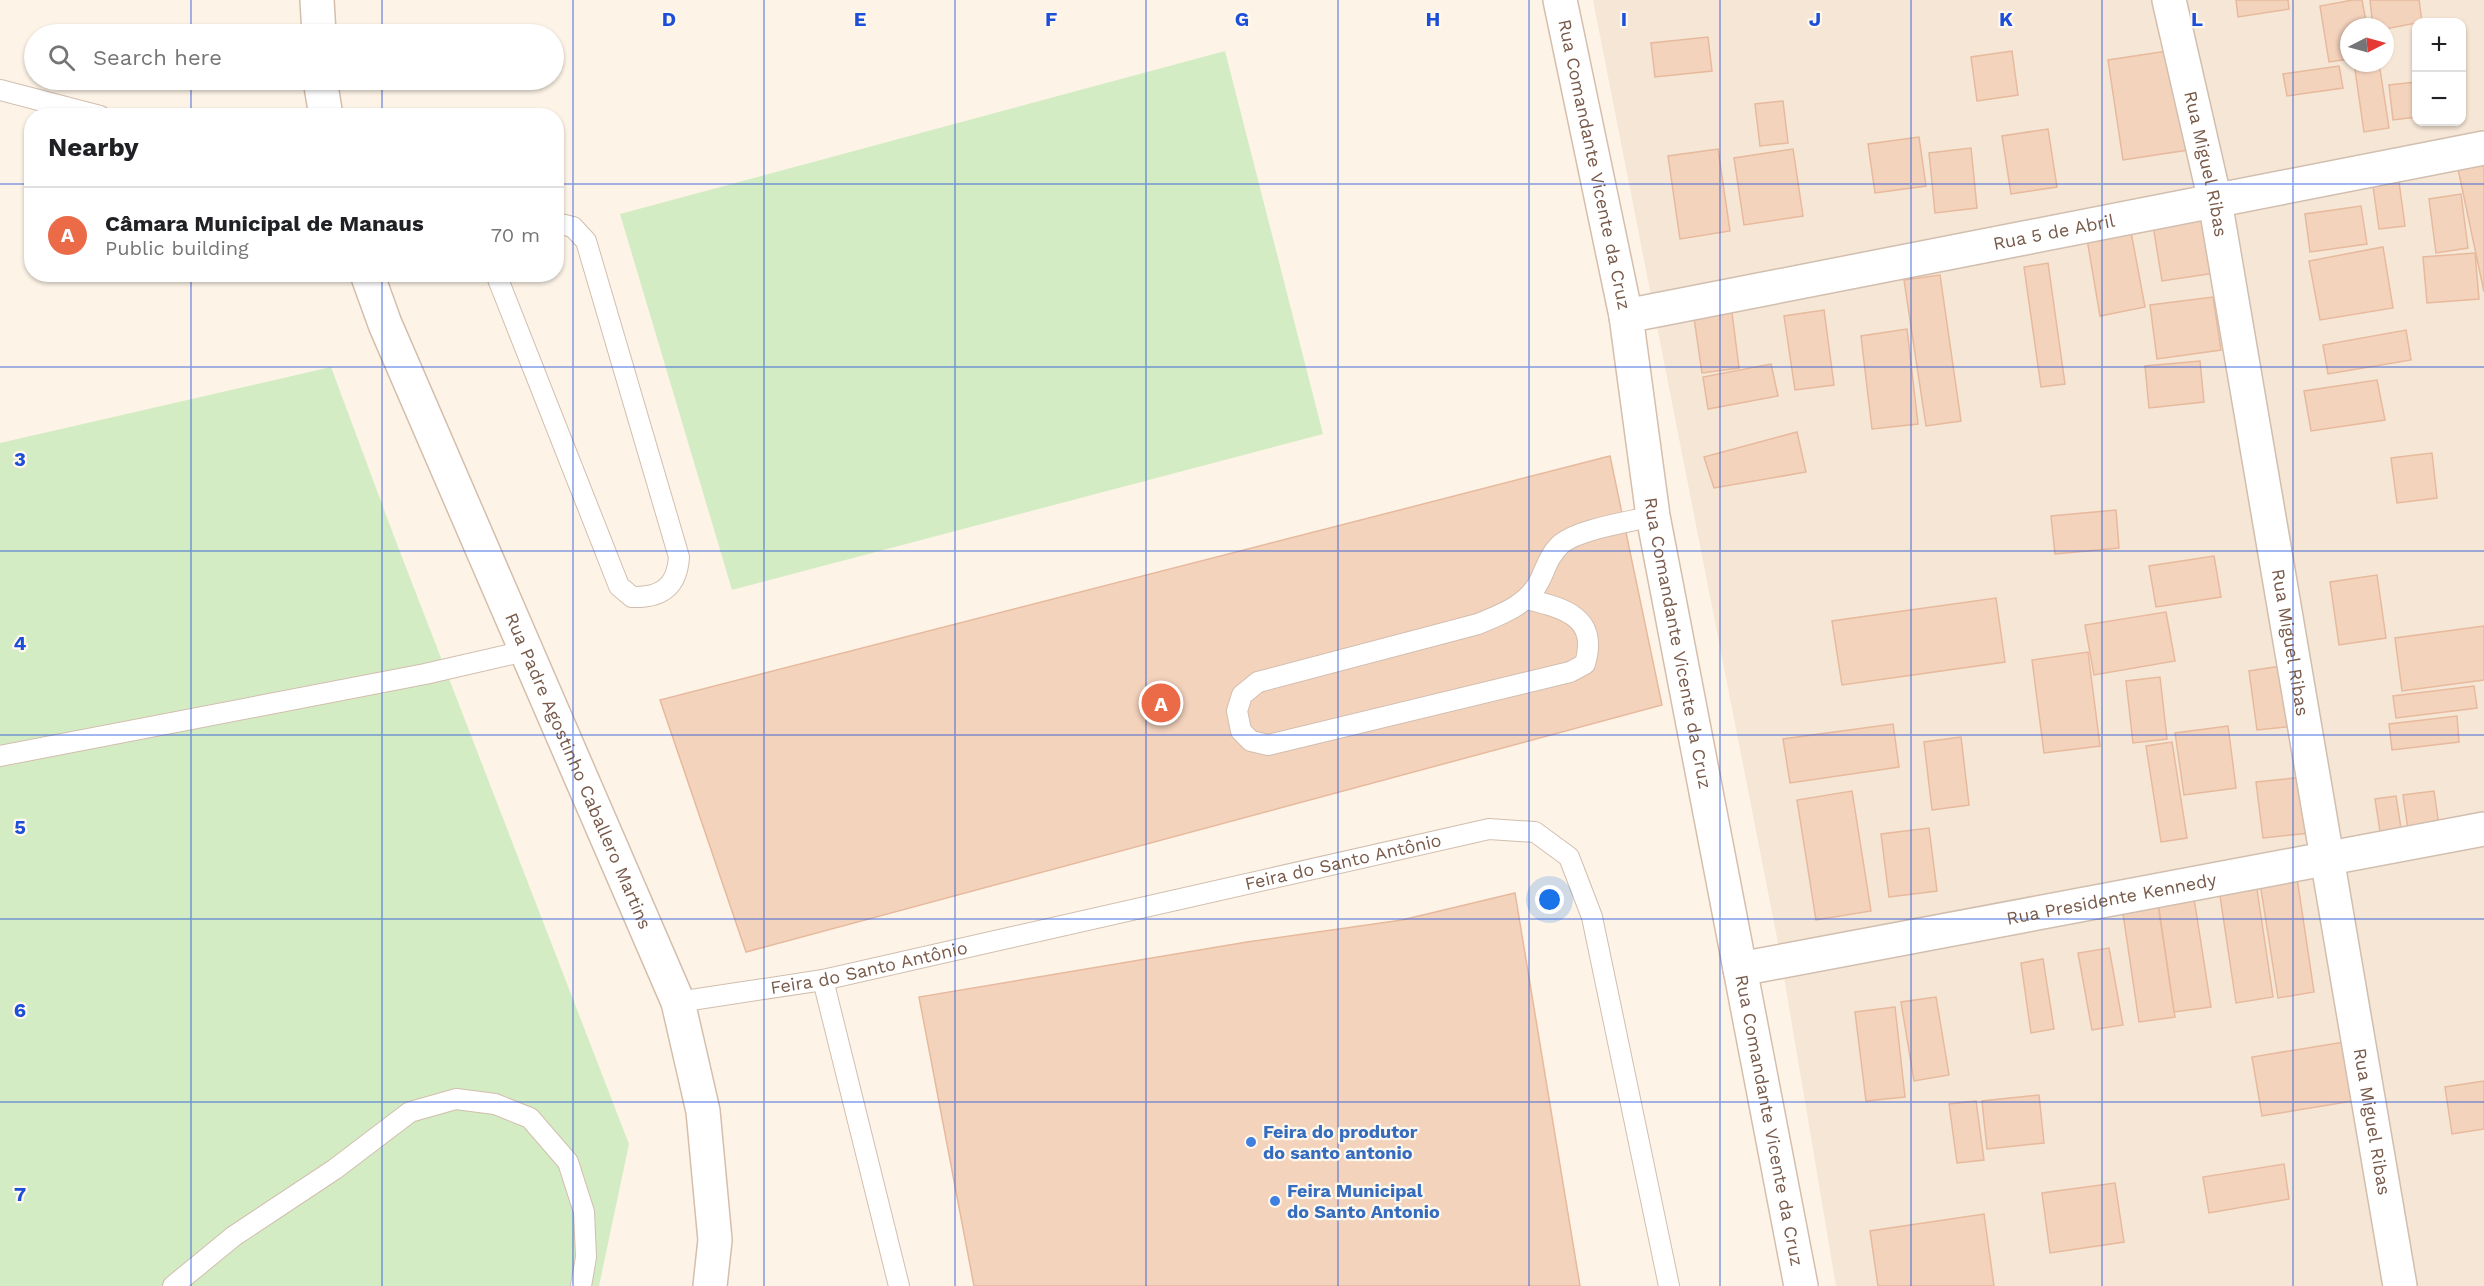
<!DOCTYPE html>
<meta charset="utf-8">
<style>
body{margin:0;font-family:"Work Sans",sans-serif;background:#f2f2f2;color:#202124}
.controls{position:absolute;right:18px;top:18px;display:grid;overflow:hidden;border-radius:12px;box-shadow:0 2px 4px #0004}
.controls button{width:54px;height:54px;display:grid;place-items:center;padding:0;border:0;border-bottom:2px solid #e0e0e0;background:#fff;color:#202124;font:30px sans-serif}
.compass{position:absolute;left:2340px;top:18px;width:54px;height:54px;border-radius:50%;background:#fff;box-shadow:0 2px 4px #0004;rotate:84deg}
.you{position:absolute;left:1550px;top:900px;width:21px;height:21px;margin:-15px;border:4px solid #fff;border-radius:50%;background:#1a73e8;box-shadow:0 0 0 9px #1a73e833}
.badge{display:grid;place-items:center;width:39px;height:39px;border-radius:50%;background:#eb6b48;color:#fff;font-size:20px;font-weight:700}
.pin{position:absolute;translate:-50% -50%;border:3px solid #fff;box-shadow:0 2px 6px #0006}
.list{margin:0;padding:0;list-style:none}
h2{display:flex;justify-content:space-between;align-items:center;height:78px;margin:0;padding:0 24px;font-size:26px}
h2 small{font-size:20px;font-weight:400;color:#757577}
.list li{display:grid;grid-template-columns:39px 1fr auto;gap:18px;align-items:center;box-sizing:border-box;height:96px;padding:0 24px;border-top:2px solid #e0e0e0}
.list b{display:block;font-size:22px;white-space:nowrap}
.list p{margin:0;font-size:20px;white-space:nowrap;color:#757577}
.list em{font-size:20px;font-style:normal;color:#757577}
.icon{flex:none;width:33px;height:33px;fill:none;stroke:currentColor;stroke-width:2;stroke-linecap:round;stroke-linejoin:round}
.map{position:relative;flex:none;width:2484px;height:1286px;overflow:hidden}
.search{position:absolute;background:#fff;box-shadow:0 2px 4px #0004;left:24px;top:24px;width:540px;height:66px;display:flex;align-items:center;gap:15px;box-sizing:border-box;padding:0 21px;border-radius:33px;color:#757577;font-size:22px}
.panel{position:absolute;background:#fff;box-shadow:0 2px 4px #0004;left:24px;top:108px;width:540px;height:174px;border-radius:24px}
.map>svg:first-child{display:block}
.residential{fill:#f5e6d5;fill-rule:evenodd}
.green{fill:#d4ecc4}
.building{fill:#f4d3bd;stroke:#e7b99d;stroke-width:1.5}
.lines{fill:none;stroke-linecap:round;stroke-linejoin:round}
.lane-casing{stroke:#d2beae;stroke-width:22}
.street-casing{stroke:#d2beae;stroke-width:36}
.secondary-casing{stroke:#d5beac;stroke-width:36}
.lane{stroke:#fff;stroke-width:20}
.street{stroke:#fff;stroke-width:33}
.secondary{stroke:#fff;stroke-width:33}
.grid{fill:none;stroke:#1d4ed8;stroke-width:1.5;stroke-opacity:0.55}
.shop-dot{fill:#3f7fe0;stroke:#fff8ee;stroke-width:2}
.labels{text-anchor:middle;stroke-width:4.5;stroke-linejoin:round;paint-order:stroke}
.street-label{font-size:18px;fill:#785a4a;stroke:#fff8ee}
.shop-label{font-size:18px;font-weight:bold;fill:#366cbe;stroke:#fff8ee;text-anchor:start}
.grid-label{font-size:20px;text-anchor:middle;font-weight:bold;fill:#1d4ed8;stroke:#fff8ee;stroke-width:4.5;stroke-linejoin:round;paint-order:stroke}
</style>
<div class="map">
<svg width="2484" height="1286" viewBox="0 0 2484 1286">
<rect width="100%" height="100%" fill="#fdf4e7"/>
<path class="residential" d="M1593 0H2484V1286H1836L1780 953ZM2416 22H2462V122H2416ZM2349 27H2385V63H2349Z"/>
<path class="green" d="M1225 51 1323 434 732 590 620 214Z
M331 367 395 539 629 1144 599 1286H0V443Z"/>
<path class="building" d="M2236 0H2288L2289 9 2238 17Z
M2353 0H2362L2367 27H2349V59L2329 62 2320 6Z
M2370 0H2419L2422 22 2385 29 2373 27Z
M1708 37 1712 71 1655 77 1651 43Z
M2174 50 2188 150 2123 160 2108 60Z
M2012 51 2018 95 1977 101 1971 57Z
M2354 63H2379L2389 128 2364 132Z
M2339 66 2343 88 2287 96 2283 74Z
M2416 82V117L2393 120 2389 85Z
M1783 101 1788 143 1760 146 1755 104Z
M2048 129 2057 187 2011 194 2002 136Z
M1919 137 1926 186 1875 193 1868 144Z
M1971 148 1977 208 1935 213 1929 153Z
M1718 149 1730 231 1680 239 1668 156Z
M1793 149 1803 216 1744 225 1734 158Z
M2484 158V292L2457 164Z
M2399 182 2405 226 2379 229 2373 186Z
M2461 194 2468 248 2436 253 2429 199Z
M2361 206 2367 244 2310 252 2305 214Z
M2212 210 2221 272 2162 281 2152 219Z
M2131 232 2145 307 2100 316 2087 239Z
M2383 247 2393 308 2320 320 2309 261Z
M2475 253 2479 299 2427 303 2423 257Z
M2048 263 2065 384 2041 387 2024 267Z
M1940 275 1961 421 1926 426 1904 280Z
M2213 297 2221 350 2157 359 2150 305Z
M1731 305 1739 368 1702 373 1693 311Z
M1824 310 1834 385 1795 390 1784 316Z
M1907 329 1918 424 1872 429 1861 336Z
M2406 330 2411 360 2328 374 2323 345Z
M2200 361 2204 402 2149 408 2145 366Z
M1771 364 1778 396 1708 409 1703 377Z
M2377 380 2385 420 2311 431 2304 391Z
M1797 432 1806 472 1714 488 1704 457Z
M2432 453 2437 498 2397 503 2391 458Z
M1610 456 1662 705 746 952 660 700Z
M2116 510 2119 548 2055 554 2051 516Z
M2214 556 2221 597 2156 607 2149 566Z
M2377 575 2386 638 2339 645 2330 582Z
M1996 598 2005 662 1842 685 1832 621Z
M2166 612 2175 661 2094 675 2085 625Z
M2484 626V680L2402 691 2395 638Z
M2088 652 2100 746 2044 753 2032 660Z
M2287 665 2295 726 2257 730 2249 671Z
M2160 677 2167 739 2133 743 2126 681Z
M2474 686 2477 708 2396 718 2393 696Z
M2457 716 2459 742 2392 750 2389 724Z
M1893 724 1899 767 1790 783 1783 739Z
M2228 726 2236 788 2184 795 2175 733Z
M1961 737 1969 805 1932 810 1924 742Z
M2172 742 2187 838 2161 842 2146 746Z
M2304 777 2310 833 2263 838 2256 782Z
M1852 791 1871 911 1816 920 1797 800Z
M2434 791 2440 833 2409 837 2403 795Z
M2396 796 2403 841 2382 844 2375 799Z
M1929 828 1937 891 1889 897 1881 834Z
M2297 878 2314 992 2278 998 2260 883Z
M2256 883 2273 997 2236 1003 2219 889Z
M2193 892 2211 1007 2174 1012 2157 898Z
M1515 893 1580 1286H974L919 997 1247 942 1402 920Z
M2158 902 2175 1017 2139 1022 2122 907Z
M2109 948 2123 1025 2092 1030 2078 953Z
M2043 959 2054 1029 2031 1033 2021 963Z
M1936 997 1949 1075 1914 1081 1901 1002Z
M1895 1007 1905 1097 1866 1101 1855 1012Z
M2350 1041 2359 1100 2262 1116 2252 1057Z
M2484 1081V1129L2452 1134 2445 1087Z
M2039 1095 2044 1143 1987 1149 1982 1101Z
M1976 1101 1984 1160 1957 1163 1949 1104Z
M2284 1164 2289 1199 2209 1213 2203 1177Z
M2115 1183 2124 1242 2050 1253 2042 1193Z
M1984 1214 1994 1286H1878L1870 1231Z"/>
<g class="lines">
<defs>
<g id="lane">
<path d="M0 90 100 116"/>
<path d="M496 274 619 586 632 597C661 598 677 587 679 557L586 241 573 227 556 223"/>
<path d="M1526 599C1563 608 1599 616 1585 664L1570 672 1268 745 1251 741 1241 731 1237 711 1242 695 1258 682 1478 624C1502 614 1528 605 1540 580 1546 567 1550 554 1561 544 1579 529 1629 522 1653 516"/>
<path d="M0 756 425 674 525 651"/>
<path d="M823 980 899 1286"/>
<path id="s1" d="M678 1002 823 980 1489 829 1535 832 1569 857 1592 917 1669 1286"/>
<path d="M173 1286 234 1236 335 1169 410 1112 456 1099 495 1104 530 1118 568 1162 584 1212 586 1257 581 1286"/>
</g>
<g id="street">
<path id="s2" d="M2169 0 2215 201 2400 1286"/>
<path id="s3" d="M1626 316 2484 148"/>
<path id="s4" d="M1740 969 2484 829"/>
</g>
<g id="secondary">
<path d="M317 0 319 34"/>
<path id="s5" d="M1560 0 1626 316 1653 516 1801 1286"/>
<path d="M320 80 326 116"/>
<path id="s6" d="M367 274 385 324 678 1002 703 1111 715 1240 710 1286"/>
</g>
</defs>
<use href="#lane" class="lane-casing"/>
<use href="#street" class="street-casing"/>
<use href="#secondary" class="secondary-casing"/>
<use href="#lane" class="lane"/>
<use href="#street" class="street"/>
<use href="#secondary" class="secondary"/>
</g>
<path class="grid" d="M191 0V34M382 0V34M573 0V1286M764 0V1286M955 0V1286M1146 0V1286M1338 0V1286M1529 0V1286M1720 0V1286M1911 0V1286M2102 0V1286M2293 0V1286M191 80V116M382 80V116M0 184H32M556 184H2484M191 274V1286M382 274V1286M0 367H2484M0 551H2484M0 735H2484M0 919H2484M0 1102H2484"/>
<g class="shop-dot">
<circle cx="1251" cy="1142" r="6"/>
<circle cx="1275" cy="1201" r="6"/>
</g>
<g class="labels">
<g class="street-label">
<text dy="6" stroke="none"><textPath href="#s2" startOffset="168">Rua Miguel Ribas</textPath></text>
<text dy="6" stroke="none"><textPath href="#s5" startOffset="168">Rua Comandante Vicente da Cruz</textPath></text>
<text dy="6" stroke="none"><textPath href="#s3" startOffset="436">Rua 5 de Abril</textPath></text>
<text dy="6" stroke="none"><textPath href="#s2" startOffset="654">Rua Miguel Ribas</textPath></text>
<text dy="6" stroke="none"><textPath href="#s5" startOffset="654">Rua Comandante Vicente da Cruz</textPath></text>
<text dy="6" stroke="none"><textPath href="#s6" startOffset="540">Rua Padre Agostinho Caballero Martins</textPath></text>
<text dy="6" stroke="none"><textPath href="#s1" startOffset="680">Feira do Santo Antônio</textPath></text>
<text dy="6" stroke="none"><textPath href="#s4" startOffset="378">Rua Presidente Kennedy</textPath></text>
<text dy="6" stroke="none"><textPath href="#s1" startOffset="194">Feira do Santo Antônio</textPath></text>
<text dy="6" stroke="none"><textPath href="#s5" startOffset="1140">Rua Comandante Vicente da Cruz</textPath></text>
<text dy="6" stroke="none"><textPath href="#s2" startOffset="1140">Rua Miguel Ribas</textPath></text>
</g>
<g class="shop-label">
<text x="1263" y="1138">Feira do produtor<tspan x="1263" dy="21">do santo antonio</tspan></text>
<text x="1287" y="1197">Feira Municipal<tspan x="1287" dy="21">do Santo Antonio</tspan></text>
</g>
</g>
<g class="grid-label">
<text x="669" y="26">D</text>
<text x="860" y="26">E</text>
<text x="1051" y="26">F</text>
<text x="1242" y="26">G</text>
<text x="1433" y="26">H</text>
<text x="1624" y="26">I</text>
<text x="1815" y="26">J</text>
<text x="2006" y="26">K</text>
<text x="2197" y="26">L</text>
<text x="20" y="466">3</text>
<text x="20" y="650">4</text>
<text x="20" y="834">5</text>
<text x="20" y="1017">6</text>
<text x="20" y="1201">7</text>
</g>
</svg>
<div class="controls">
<button>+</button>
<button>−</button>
</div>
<svg class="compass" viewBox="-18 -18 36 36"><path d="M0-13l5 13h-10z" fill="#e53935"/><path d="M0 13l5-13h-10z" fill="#757577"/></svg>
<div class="you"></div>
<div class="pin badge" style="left:1161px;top:703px">A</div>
<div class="search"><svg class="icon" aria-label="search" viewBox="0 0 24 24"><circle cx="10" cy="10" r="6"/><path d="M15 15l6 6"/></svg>Search here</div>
<section class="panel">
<h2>Nearby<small></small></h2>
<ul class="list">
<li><span class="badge">A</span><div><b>Câmara Municipal de Manaus</b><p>Public building</p></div><em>70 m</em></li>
</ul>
</section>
</div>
